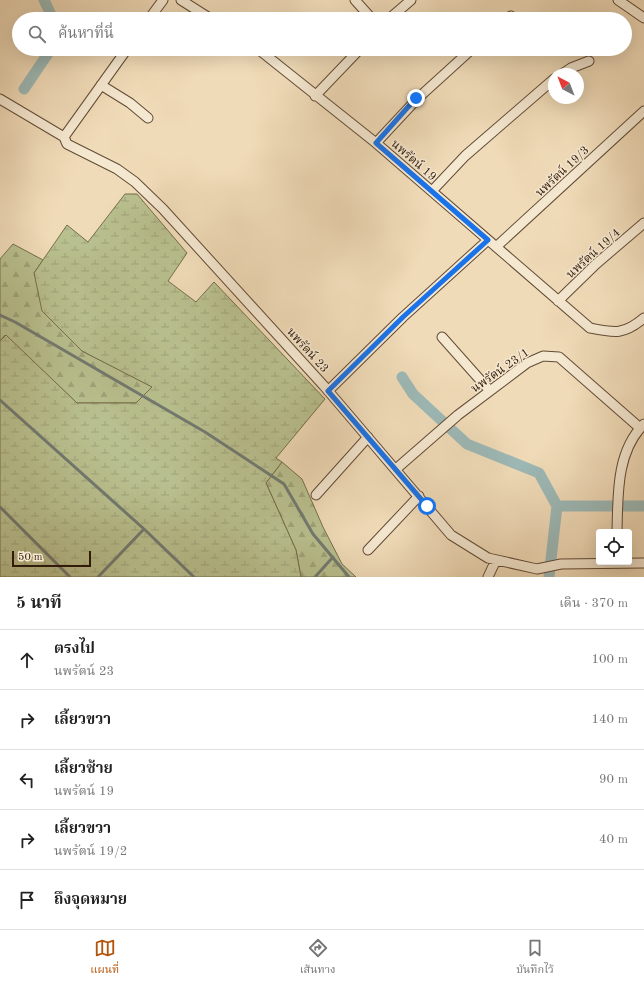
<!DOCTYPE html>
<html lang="th">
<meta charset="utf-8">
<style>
body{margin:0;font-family:"Old Standard TT","Noto Serif Thai",serif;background:#f6f6f6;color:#222}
.controls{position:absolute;right:12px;bottom:12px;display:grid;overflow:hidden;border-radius:4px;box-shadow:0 4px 16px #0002}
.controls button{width:36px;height:36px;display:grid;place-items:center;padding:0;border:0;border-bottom:1px solid #e0e0e0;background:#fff;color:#222;font:20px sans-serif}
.compass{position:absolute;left:548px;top:68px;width:36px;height:36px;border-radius:50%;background:#fff;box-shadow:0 4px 16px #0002;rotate:318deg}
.scale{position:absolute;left:12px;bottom:10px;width:79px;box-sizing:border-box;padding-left:4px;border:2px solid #321b09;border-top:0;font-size:11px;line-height:14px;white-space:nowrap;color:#321b09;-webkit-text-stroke:3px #f5e8d1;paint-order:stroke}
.stop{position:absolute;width:12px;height:12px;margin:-9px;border:3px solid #1a73e8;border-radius:50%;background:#fff}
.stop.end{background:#1a73e8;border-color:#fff;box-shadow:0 1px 4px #0008}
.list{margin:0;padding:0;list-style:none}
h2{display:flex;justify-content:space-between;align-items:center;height:52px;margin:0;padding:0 16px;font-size:17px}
h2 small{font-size:13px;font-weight:400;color:#767676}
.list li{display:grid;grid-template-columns:26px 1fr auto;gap:12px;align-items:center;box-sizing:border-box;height:60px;padding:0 16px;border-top:1px solid #e0e0e0}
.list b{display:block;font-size:15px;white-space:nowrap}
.list p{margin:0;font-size:13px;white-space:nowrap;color:#767676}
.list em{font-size:13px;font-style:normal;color:#767676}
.icon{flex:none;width:22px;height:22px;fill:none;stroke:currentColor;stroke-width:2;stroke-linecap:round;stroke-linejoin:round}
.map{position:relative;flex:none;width:644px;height:577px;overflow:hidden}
.search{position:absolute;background:#fff;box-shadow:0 4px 16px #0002;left:12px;right:12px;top:12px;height:44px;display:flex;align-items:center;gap:10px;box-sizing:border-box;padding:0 14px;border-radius:22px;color:#767676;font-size:15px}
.sheet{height:352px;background:#fff}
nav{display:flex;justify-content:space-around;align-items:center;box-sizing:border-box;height:56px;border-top:1px solid #e0e0e0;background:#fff;font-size:11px;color:#767676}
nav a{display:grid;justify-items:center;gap:2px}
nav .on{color:#b45309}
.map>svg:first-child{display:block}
.forest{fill:url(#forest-firs);stroke:#766e4c}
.wetland{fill:url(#wetland-marsh);stroke:#766e4c}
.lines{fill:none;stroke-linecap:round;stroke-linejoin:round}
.stream{stroke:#727a71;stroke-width:3}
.canal{stroke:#9db9b7;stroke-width:11}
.minor-casing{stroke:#624b35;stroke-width:11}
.minor{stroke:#f5e8d1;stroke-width:9}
.route{stroke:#1a73e8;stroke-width:5}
.labels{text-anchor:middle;stroke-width:3;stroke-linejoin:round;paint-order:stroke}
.street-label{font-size:12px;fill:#321b09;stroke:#f5e8d1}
</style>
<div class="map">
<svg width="644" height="577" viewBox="0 0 644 577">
<defs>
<pattern id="forest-firs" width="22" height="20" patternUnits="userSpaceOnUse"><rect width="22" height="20" fill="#b9c08f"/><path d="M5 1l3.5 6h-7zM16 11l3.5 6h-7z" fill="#a0a47a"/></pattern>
<pattern id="wetland-marsh" width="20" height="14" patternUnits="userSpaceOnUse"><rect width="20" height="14" fill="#b9c08f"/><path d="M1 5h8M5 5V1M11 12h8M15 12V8" fill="none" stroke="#a0a47a"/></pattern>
</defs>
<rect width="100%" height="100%" fill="#f0dbb8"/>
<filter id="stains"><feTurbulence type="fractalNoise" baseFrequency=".005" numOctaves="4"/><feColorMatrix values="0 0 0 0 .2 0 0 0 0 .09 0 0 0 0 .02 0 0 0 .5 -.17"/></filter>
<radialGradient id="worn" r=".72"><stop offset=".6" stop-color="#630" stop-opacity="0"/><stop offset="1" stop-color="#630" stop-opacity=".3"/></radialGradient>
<path class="forest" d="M13 244 43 260 34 273 82 351 153 387 137 403H77L5 335 0 341V259Z
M282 462 302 479 323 527 342 564 356 577H301L296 550 266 483Z"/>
<path class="wetland" d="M125 194H137L187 253 168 281 196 302 214 282 325 399 276 458 282 462 266 483 296 550 301 577H0V341L6 335 77 403H136L152 387 82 351 42 311 34 273 67 225 88 242Z"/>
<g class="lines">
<path class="stream" d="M0 315 15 322 205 432 284 484 313 534 349 577
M0 400 144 529
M0 507 70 577
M98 577 144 529 194 577
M315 577 333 557"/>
<path class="canal" d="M44 0 53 19
M24 89 51 49
M402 377 413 394 467 444 539 473 557 506 549 577
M557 506H644"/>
<defs>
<path id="minor" d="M181 0 211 19
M355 0 372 19
M618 0 644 18
M149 19 163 0
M389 19 411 0
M507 19 511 16
M258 49 376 143 590 328C615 333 624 335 644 318
M562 74 571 68 589 61
M101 85 130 103 148 118
M315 96 360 49
M0 99 64 137 67 144 117 169 135 182 163 209 324 386 451 535 488 558 537 569 561 564 644 563
M64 137 127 49
M376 143 417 99 472 49
M432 191 465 156 554 79
M496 247 644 111
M558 301 596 264 644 223
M442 337 490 391
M328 391 403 317 488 240
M396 469 458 415 527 363 543 356 559 357 640 428
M316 495 368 437
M617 532C618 495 616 452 644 424
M368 550 419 496
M488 577 496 560"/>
</defs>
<use href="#minor" class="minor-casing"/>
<use href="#minor" class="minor"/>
</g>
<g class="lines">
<path class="route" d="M416 98 376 143 488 240 403 317 328 391 427 506"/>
</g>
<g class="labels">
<g class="street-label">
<text transform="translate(414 160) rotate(41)" y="4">นพรัตน์ 19</text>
<text transform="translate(562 171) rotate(-43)" y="4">นพรัตน์ 19/3</text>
<text transform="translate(593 253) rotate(-42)" y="4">นพรัตน์ 19/4</text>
<text transform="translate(308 350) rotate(48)" y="4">นพรัตน์ 23</text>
<text transform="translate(500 370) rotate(-35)" y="4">นพรัตน์ 23/1</text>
</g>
</g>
<rect width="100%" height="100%" filter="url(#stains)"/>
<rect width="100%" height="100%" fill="url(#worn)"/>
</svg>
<div class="controls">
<button><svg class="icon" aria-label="locate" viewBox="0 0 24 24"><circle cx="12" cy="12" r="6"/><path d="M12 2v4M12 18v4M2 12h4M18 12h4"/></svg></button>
</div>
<svg class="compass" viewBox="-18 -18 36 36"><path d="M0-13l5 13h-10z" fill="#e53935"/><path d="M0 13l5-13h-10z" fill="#767676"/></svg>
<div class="scale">50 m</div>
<div class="stop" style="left:427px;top:506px"></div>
<div class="stop end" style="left:416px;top:98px"></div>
<div class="search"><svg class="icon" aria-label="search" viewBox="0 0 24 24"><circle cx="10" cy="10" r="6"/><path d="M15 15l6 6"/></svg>ค้นหาที่นี่</div>
</div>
<section class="sheet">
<h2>5 นาที<small>เดิน · 370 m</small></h2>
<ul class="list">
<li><svg class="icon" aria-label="ahead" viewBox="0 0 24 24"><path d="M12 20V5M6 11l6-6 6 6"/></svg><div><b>ตรงไป</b><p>นพรัตน์ 23</p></div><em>100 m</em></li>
<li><svg class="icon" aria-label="right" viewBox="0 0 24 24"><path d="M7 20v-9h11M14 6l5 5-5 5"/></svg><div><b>เลี้ยวขวา</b></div><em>140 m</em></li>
<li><svg class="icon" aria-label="left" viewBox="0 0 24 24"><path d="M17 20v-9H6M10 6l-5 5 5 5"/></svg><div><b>เลี้ยวซ้าย</b><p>นพรัตน์ 19</p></div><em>90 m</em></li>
<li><svg class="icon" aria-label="right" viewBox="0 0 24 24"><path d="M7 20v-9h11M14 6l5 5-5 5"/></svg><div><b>เลี้ยวขวา</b><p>นพรัตน์ 19/2</p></div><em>40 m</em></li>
<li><svg class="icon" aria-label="arrive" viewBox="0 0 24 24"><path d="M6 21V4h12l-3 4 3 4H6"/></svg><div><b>ถึงจุดหมาย</b></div></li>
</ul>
</section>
<nav>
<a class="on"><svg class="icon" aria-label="map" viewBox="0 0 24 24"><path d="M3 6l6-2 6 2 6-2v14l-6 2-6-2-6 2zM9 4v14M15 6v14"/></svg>แผนที่</a>
<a><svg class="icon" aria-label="directions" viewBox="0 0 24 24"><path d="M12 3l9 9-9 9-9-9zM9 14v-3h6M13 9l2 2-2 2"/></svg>เส้นทาง</a>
<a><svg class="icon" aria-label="saved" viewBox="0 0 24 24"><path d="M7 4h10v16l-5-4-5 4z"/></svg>บันทึกไว้</a>
</nav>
